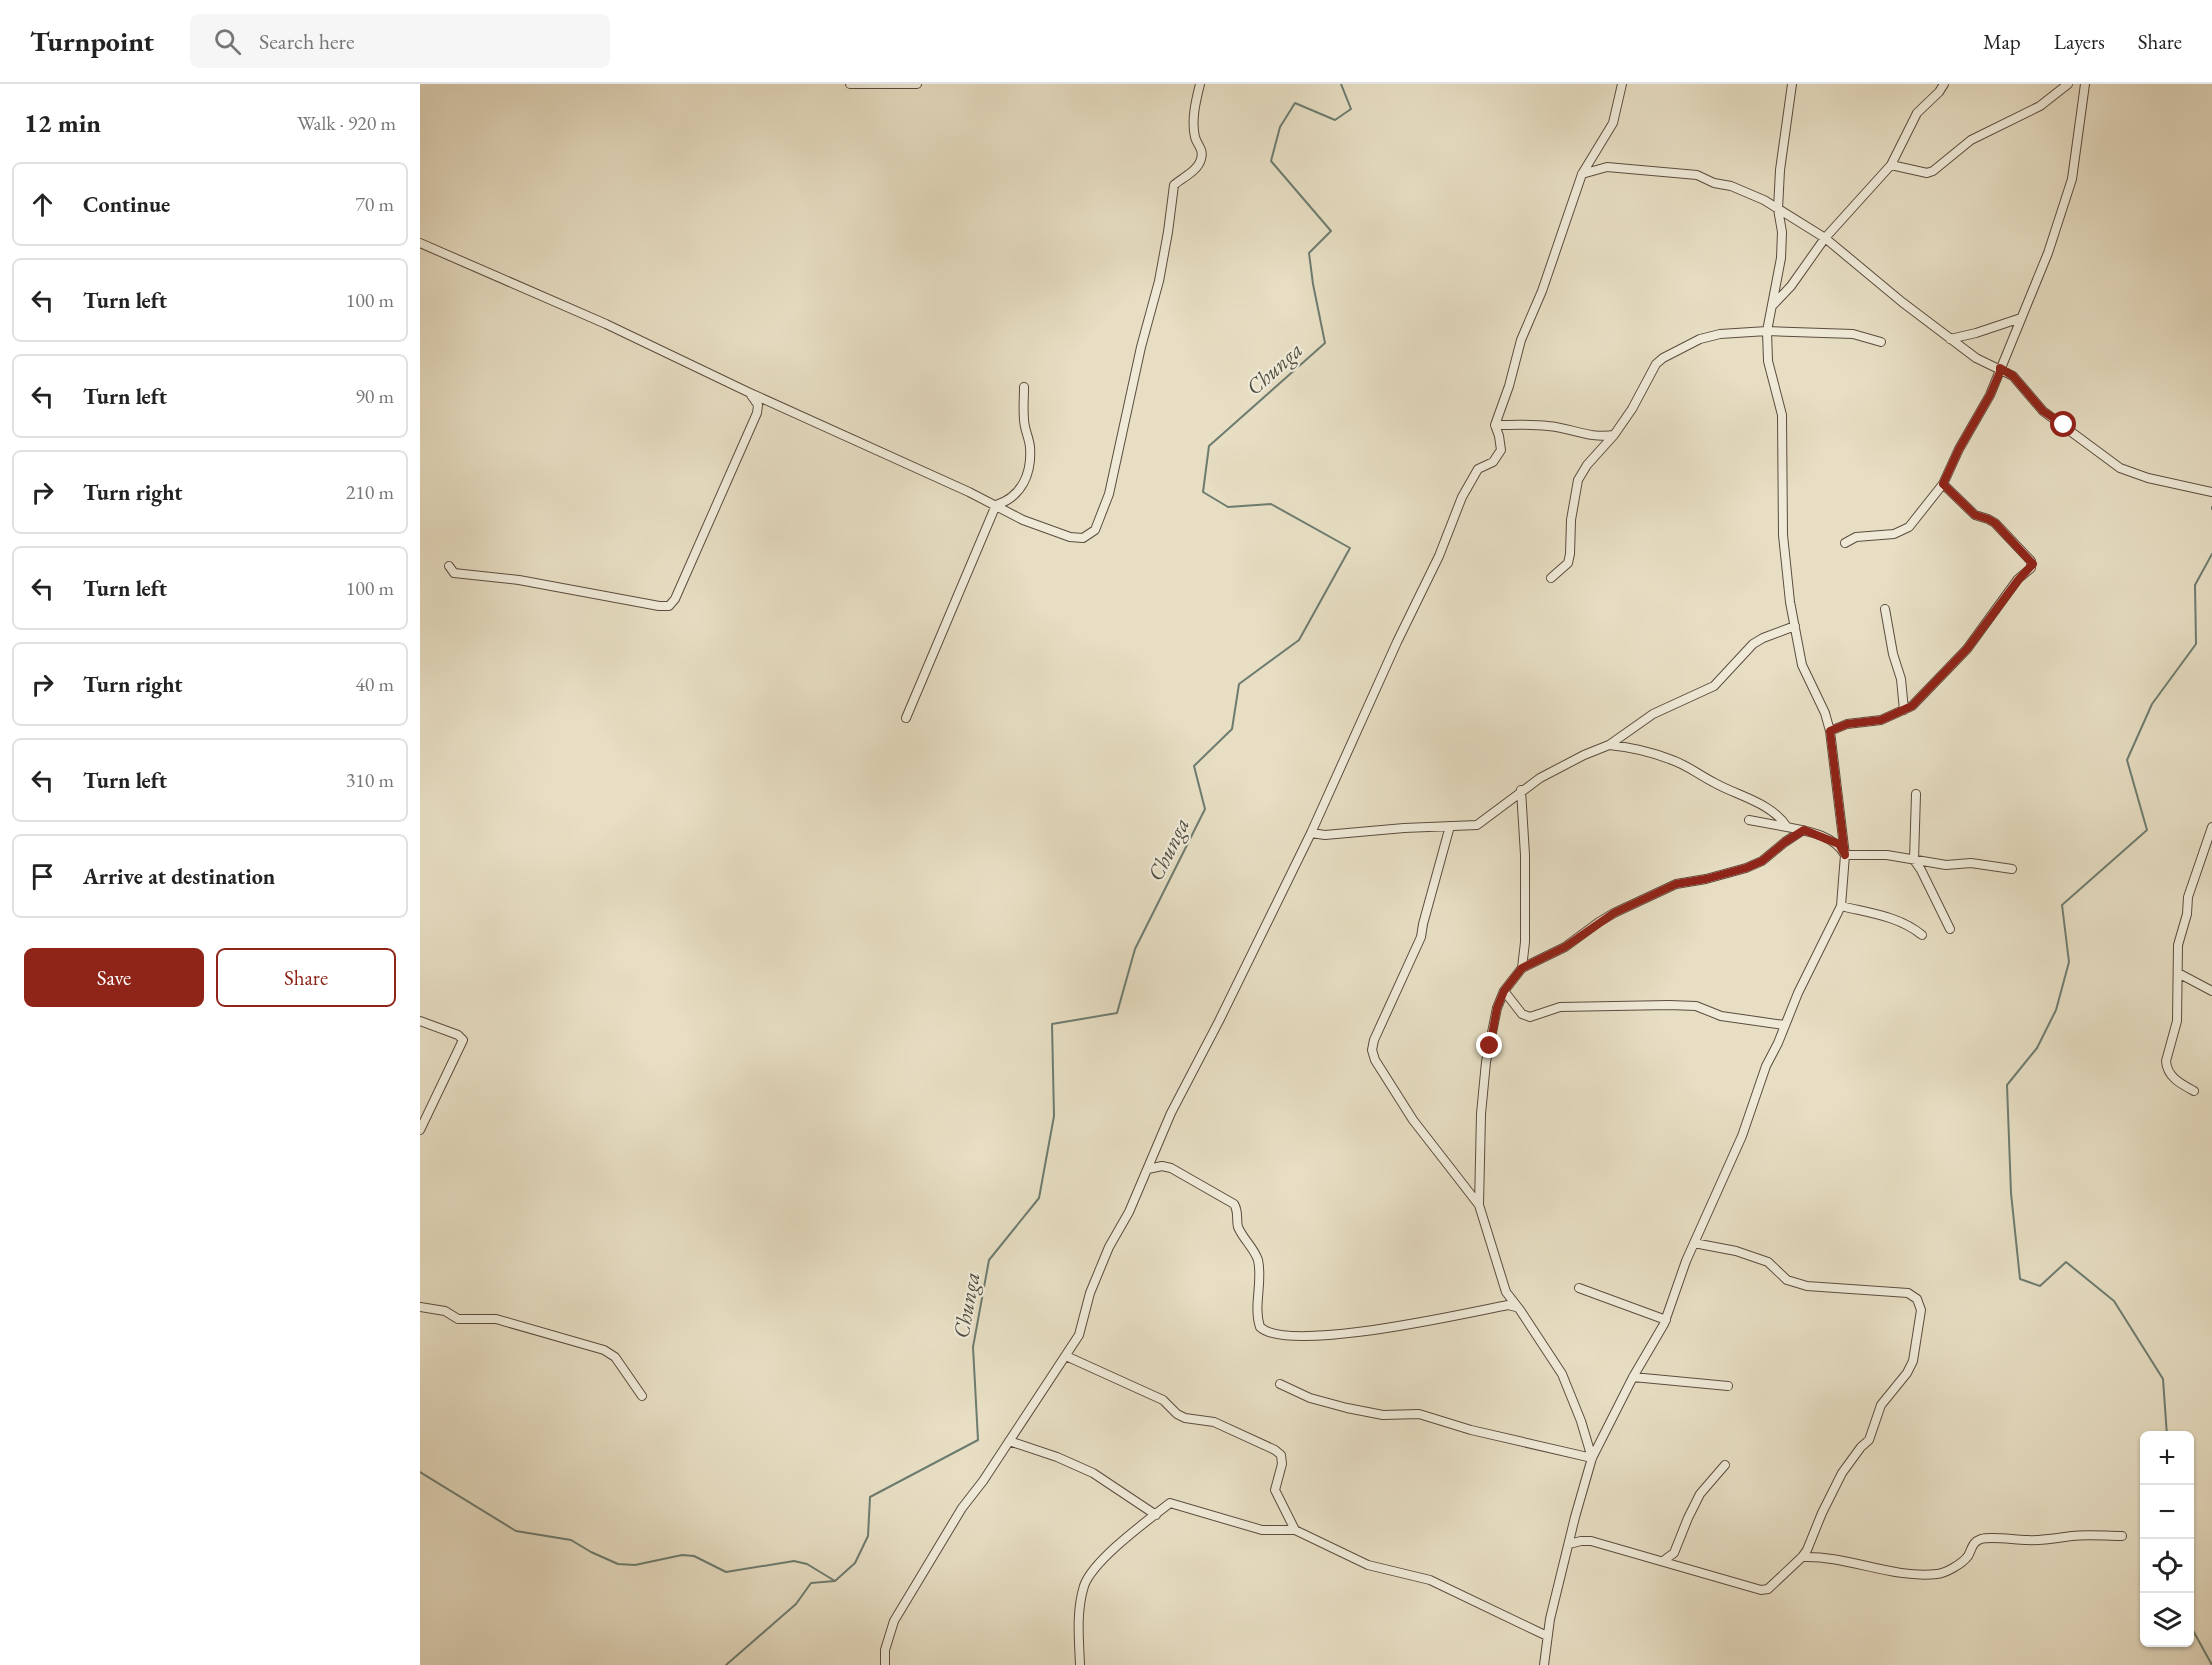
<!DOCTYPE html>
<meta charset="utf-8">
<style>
body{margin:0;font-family:"EB Garamond",serif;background:#f6f6f6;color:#222}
.controls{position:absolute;right:18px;bottom:18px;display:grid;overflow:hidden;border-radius:9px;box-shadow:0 2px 4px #0004}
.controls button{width:54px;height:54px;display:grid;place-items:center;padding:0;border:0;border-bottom:2px solid #e0e0e0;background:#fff;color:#222;font:30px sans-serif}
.stop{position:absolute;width:18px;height:18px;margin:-14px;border:4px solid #8f2418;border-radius:50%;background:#fff}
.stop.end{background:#8f2418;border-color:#fff;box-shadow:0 2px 6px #0008}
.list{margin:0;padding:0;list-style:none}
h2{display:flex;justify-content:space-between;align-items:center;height:78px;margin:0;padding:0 24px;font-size:26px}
h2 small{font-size:20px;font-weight:400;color:#767676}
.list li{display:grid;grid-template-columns:39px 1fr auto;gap:18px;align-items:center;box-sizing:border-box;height:84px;margin:0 12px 12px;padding:0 12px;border:2px solid #e0e0e0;border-radius:9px}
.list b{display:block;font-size:22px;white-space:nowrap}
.list em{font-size:20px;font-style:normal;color:#767676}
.actions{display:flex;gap:12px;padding:18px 24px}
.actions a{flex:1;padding:14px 0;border:2px solid #8f2418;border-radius:9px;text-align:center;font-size:21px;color:#8f2418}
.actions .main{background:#8f2418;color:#fff}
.icon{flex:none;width:33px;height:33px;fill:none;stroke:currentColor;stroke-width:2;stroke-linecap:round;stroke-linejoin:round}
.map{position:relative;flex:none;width:1792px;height:1581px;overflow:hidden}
header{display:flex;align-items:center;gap:36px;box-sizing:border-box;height:84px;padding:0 30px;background:#fff;border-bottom:2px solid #e0e0e0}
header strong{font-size:28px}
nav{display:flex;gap:33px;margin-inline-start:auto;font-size:21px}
.search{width:420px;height:54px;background:#f6f6f6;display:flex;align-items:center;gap:15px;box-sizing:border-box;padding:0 21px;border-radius:9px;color:#767676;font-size:22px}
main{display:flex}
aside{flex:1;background:#fff}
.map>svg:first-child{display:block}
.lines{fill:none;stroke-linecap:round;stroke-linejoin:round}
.stream{stroke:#6d7c70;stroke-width:2}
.minor-casing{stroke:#5c4c3e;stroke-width:10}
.minor{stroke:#efead8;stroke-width:8}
.route{stroke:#8f2418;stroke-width:8}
.labels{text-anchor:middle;stroke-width:4.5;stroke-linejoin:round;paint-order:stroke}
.water-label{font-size:22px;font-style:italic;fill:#4e4c41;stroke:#efead8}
</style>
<header>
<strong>Turnpoint</strong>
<div class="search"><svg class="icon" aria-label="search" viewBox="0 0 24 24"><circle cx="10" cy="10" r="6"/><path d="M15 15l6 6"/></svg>Search here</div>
<nav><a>Map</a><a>Layers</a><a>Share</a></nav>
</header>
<main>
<aside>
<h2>12 min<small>Walk · 920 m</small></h2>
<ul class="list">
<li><svg class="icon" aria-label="ahead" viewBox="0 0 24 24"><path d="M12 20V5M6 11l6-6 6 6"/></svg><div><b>Continue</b></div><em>70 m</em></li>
<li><svg class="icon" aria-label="left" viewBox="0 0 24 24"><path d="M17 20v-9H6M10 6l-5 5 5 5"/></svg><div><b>Turn left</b></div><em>100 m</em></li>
<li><svg class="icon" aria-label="left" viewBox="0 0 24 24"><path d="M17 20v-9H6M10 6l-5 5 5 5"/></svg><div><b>Turn left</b></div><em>90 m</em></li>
<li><svg class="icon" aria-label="right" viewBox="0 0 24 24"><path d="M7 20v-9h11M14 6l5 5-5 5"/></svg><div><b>Turn right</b></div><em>210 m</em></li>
<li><svg class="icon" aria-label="left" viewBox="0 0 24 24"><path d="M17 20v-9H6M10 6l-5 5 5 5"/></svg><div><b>Turn left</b></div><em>100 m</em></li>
<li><svg class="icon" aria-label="right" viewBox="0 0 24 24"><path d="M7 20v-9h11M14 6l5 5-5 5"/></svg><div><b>Turn right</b></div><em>40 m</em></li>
<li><svg class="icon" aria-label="left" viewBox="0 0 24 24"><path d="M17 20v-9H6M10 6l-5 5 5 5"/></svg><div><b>Turn left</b></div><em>310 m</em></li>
<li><svg class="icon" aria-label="arrive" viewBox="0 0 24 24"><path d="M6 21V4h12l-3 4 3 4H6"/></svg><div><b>Arrive at destination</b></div></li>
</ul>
<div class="actions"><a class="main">Save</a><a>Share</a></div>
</aside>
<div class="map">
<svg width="1792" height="1581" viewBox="0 0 1792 1581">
<rect width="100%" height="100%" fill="#e7dec3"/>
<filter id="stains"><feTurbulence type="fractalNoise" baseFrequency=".00333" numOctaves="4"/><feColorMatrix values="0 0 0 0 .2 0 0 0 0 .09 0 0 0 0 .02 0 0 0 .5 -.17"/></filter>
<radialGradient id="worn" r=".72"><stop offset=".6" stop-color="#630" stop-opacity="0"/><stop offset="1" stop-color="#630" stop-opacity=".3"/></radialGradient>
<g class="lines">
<path class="stream" d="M1792 423V425
M1747 1352 1743 1295 1694 1217 1646 1178 1620 1202 1600 1195 1591 1109 1587 1001 1617 964 1636 926 1649 878 1642 821 1727 746 1707 676 1732 620 1776 560 1775 501 1792 470
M0 1388 96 1447 151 1456 171 1468 198 1480 215 1481 262 1471 274 1472 306 1488 374 1477 387 1480 415 1497
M1770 1497 1771 1502 1770 1517
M1770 1541 1792 1581
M306 1581 376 1520 391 1499 415 1497 435 1479 448 1452 450 1413 558 1356 553 1263 569 1176 619 1114 634 1032 632 940 697 929 715 865 785 725 774 682 812 645 819 600 879 556 930 464 851 420 808 423 783 408 789 362 905 259 893 200 889 169 911 147 851 77 860 43 875 19 915 36 931 25 921 0"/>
<defs>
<path id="minor" d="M430 0H497
M1471 81 1497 29 1519 8 1524 0
M1162 90 1187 83 1277 91 1294 99 1311 102 1344 116 1405 154 1482 218 1556 274 1593 292 1623 327 1700 384 1728 394 1792 408
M0 159 186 240 328 308 549 408 603 436 650 453 663 454 675 446 689 410 721 263 739 197 748 148 754 101C762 94 778 87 781 75 784 65 777 61 775 53 771 36 776 16 780 0
M1352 222 1371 202 1405 154 1471 81 1507 89 1513 87 1551 56 1620 22 1648 0
M1530 255 1556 249 1601 234
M1075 341C1092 341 1111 340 1128 342 1152 344 1169 355 1194 351L1212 325 1236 280 1243 274 1280 255 1300 250 1347 247 1433 250 1461 258
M1425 459 1436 453 1474 450 1489 443 1523 400 1539 365 1570 311 1628 169 1652 95 1665 0
M29 482 34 489 99 496 239 522H249L255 515 337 329 338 321 331 311
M1131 494 1148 479 1150 470 1151 436 1158 396 1167 381 1194 351
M1465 525 1473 570 1481 595 1484 626
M486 634 576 421C602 413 612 389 610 363 609 353 604 345 604 335 603 325 604 314 604 303
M1410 647 1427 640 1461 636 1492 622 1547 565 1598 495 1611 484V477L1575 439 1568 435 1555 431 1523 400
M1189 661C1210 663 1232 668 1252 676 1267 681 1279 691 1293 698 1317 712 1351 718 1367 743 1388 747 1414 751 1425 771H1467L1526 781 1551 779 1592 785
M1496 710 1494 776 1501 786 1530 845
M1329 736 1367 743
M1030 742 1003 840 1001 853 954 956 952 966 955 976 993 1036 1059 1121 1086 1208 1100 1226 1142 1290 1161 1337 1172 1374
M891 749 905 751 984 744 1057 741 1120 694 1164 671 1189 661 1233 630 1294 602 1333 560 1343 554 1375 542
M1421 822C1449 829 1479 832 1502 851
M1102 884 1145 863 1179 838 1194 829 1256 800 1286 795 1326 784 1342 777 1365 758 1383 746
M1758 889 1792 907
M1084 907 1102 930 1110 933 1140 923 1249 921 1276 922 1301 932 1364 941
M0 937 38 951 43 956 0 1046
M1774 1007C1761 1000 1747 993 1746 977L1757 937 1758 861 1767 830 1768 813 1792 743
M728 1085 742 1082 751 1084 814 1120C819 1128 816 1135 818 1143 823 1155 834 1164 838 1176 843 1198 833 1222 840 1243 869 1270 1046 1229 1088 1221L1096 1223
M1059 1121 1061 1030 1066 978 1077 924 1084 907 1102 884 1105 858V771L1101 706
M1159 1204 1246 1236
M0 1223 25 1227 38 1235H76L184 1266 195 1273 222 1312
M646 1272 743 1316 757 1330 765 1334 794 1338 855 1366 861 1371 862 1380 855 1406 875 1446 948 1481 1010 1496 1127 1552
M1213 1293 1308 1302
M860 1300 890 1314 927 1324 963 1331 999 1330 1051 1346 1172 1374
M589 1357 637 1373 673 1389 736 1431
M1149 1460 1161 1457H1171L1341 1506 1348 1505 1382 1473 1387 1466 1402 1429 1422 1389 1441 1363 1449 1356 1461 1321 1487 1289 1493 1277 1501 1226 1497 1215 1488 1209 1387 1202 1367 1196 1348 1178 1316 1167 1274 1159
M1382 1473C1427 1471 1471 1495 1517 1490 1526 1489 1542 1480 1548 1472 1552 1465 1552 1458 1561 1455 1572 1452 1595 1456 1607 1456 1622 1457 1637 1454 1652 1452 1668 1450 1686 1452 1702 1452
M1243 1477 1254 1469 1268 1434 1280 1410 1305 1381
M465 1581V1566L474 1537 542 1424 563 1397 659 1251 670 1209 689 1163 709 1128 751 1029 799 937 891 749 977 558 1019 472 1042 413 1058 385 1073 378 1081 366 1079 352 1075 341 1089 302 1101 256 1122 207 1162 90 1193 39 1202 0
M660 1581C659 1555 656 1528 664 1502 673 1476 727 1437 750 1419L842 1446H875
M1124 1581 1130 1535 1155 1433 1172 1374 1213 1293 1244 1240 1266 1177 1322 1052 1346 982 1358 959 1378 909 1421 822 1425 771 1410 647 1405 629 1382 581 1370 518 1363 451 1362 331 1348 277 1347 247 1361 174 1362 148 1358 125 1360 86 1372 0"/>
</defs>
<use href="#minor" class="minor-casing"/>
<use href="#minor" class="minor"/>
</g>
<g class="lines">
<path class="route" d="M1070 962 1077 924 1084 907 1102 884 1145 863 1194 829 1256 800 1286 795 1326 784 1342 777 1365 758 1384 746 1419 760 1425 771 1410 647 1427 640 1461 636 1492 622 1547 565 1599 495 1613 480 1575 439 1568 435 1555 431 1523 400 1539 365 1570 311 1580 288V284L1593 292 1623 327 1644 341"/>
</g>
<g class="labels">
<g class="water-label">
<text transform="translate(854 284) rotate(-42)" y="8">Chunga</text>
<text transform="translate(748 765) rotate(-64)" y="8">Chunga</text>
<text transform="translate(546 1221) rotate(-80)" y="8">Chunga</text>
</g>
</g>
<rect width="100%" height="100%" filter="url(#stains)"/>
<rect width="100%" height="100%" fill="url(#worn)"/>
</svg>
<div class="controls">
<button>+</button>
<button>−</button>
<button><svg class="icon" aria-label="locate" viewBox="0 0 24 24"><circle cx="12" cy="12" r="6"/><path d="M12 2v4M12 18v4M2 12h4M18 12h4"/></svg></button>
<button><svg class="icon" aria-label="layers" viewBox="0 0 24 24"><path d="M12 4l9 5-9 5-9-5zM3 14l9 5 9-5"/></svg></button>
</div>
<div class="stop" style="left:1644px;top:341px"></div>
<div class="stop end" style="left:1070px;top:962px"></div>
</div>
</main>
